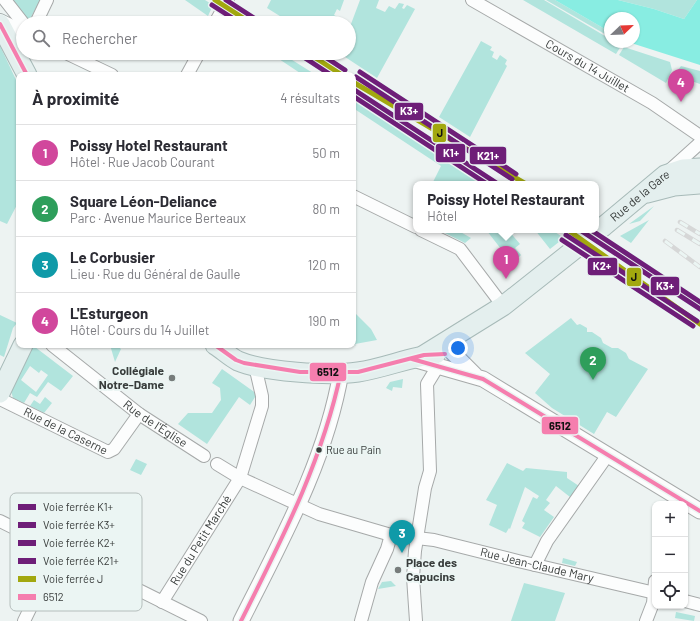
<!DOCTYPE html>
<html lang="fr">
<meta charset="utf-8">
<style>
body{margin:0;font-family:Barlow,sans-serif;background:#f7f7f7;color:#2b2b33}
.controls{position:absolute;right:12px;bottom:12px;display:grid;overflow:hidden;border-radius:8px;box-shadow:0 1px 3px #0004}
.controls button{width:36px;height:36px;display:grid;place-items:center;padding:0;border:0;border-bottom:1px solid #e1e1e2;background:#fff;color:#2b2b33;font:20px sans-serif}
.compass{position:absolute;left:604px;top:12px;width:36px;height:36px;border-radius:50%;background:#fff;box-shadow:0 1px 3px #0004;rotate:67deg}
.you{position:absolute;left:458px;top:348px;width:14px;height:14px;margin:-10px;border:3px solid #fff;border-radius:50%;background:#1a73e8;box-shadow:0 0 0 6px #1a73e833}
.badge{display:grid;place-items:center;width:26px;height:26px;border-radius:50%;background:#777c7b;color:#fff;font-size:13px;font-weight:700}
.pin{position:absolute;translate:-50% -33px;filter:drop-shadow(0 1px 2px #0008)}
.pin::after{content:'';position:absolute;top:21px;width:14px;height:12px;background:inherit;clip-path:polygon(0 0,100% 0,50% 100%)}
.popup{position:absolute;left:413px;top:181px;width:186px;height:52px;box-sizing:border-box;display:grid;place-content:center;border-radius:8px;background:#fff;filter:drop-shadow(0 1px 3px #0005);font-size:13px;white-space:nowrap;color:#7c7c81}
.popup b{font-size:15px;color:#2b2b33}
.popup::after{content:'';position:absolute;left:50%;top:100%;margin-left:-8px;border:8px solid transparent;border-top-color:#fff}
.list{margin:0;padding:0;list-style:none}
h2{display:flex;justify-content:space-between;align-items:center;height:52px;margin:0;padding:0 16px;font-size:17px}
h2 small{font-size:13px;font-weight:400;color:#7c7c81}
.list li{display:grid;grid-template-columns:26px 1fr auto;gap:12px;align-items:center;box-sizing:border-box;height:56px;padding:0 16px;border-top:1px solid #e1e1e2}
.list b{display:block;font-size:15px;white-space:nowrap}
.list p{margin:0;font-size:13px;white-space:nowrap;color:#7c7c81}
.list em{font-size:13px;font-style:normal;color:#7c7c81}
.icon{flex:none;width:22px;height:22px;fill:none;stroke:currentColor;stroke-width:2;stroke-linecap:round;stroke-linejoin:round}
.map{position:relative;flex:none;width:700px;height:621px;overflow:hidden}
.search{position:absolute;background:#fff;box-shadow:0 1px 3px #0004;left:16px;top:16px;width:340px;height:44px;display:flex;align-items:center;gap:10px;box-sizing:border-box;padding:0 14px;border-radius:22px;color:#7c7c81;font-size:15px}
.panel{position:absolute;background:#fff;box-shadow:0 1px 3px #0004;left:16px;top:72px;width:340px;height:276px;border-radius:8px}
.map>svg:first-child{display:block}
.green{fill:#b1e4dd;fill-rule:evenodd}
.water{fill:#88ede2}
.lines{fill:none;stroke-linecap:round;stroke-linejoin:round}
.minor-casing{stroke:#a6a9a9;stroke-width:14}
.tertiary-casing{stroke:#a6a9a9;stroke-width:17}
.primary-casing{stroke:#a7bab8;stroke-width:21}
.minor{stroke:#fcfdfd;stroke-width:12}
.tertiary{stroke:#fcfdfd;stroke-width:15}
.primary{stroke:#e4efee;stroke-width:19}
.rail-casing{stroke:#d6d7d7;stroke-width:4.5}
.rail{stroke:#ebf5f3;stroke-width:3;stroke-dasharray:9;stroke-linecap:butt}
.bus-1-casing{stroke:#ebf5f3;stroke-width:7}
.bus-1{stroke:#f57eae;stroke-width:4}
.rail-1-casing{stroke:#ebf5f3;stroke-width:8}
.rail-2-casing{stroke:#ebf5f3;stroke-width:8}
.rail-3-casing{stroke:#ebf5f3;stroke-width:8}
.rail-4-casing{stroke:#ebf5f3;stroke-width:8}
.rail-5-casing{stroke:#ebf5f3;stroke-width:8}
.rail-1{stroke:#a2a80f;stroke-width:5}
.rail-2{stroke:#6e1e78;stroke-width:5}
.rail-3{stroke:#6e1e78;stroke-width:5}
.rail-4{stroke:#6e1e78;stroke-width:5}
.rail-5{stroke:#6e1e78;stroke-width:5}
.poi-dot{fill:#777c7b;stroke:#ebf5f3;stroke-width:1.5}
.bus-dot{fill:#383c3b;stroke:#ebf5f3;stroke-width:1.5}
.labels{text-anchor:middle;stroke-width:4;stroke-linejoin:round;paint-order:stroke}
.bus-label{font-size:11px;fill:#383c3b;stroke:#ebf5f3;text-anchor:start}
.street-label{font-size:12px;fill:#383c3b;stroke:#ebf5f3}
.poi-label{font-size:12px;font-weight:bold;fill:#383c3b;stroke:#ebf5f3;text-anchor:end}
.key{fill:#ebf5f3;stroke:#b5bebc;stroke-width:1}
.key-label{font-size:11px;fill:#383c3b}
.line-badge{stroke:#ebf5f3;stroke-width:1.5}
.badge-label{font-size:11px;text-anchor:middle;font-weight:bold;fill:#fff}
.pale-badge-label{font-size:11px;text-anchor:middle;font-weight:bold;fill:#111}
</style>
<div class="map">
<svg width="700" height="621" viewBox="0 0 700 621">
<rect width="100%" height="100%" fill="#edf3f2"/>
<path class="green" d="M12 0H40L29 21Z
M185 0H205L213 5 208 16Z
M271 0H344L340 11 337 9 334 15 347 23H291L267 8Z
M360 0H379L376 8 385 12 389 6 395 9 399 3 404 4 402 8 404 9 407 5 415 9 377 78 339 53H349V24H351Z
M523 0H544L610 39V42H615L621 46 616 54Z
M546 0H555L610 32V37Z
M618 0H697L684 19 654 9Z
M481 41 492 47 490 50 494 52 492 57 497 60 500 55 507 60 505 64 507 66 470 137 439 117Z
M0 46 19 86V201L7 224 0 221Z
M624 47 670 62 672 70 666 83 619 55Z
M270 53H281L316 75H303Z
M681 66 700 71V84L674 75Z
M353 99 481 184H432L441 166 353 108Z
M654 206 640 221 629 224Z
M649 220 631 243 620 236Z
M439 230H457L471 238 465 243Z
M488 230H508L520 244 515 248 521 255 517 259 513 254 508 258 487 231Z
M535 230H552L564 238 550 249Z
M353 311 371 329 377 340 355 344 356 346 353 343Z
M0 315 17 323 13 328 4 357 0 355Z
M571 318 577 325 580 324 587 328V332H592L601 338 603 343 612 348H618L626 353 629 359 648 369 616 417 607 412 594 434 552 408 535 393 550 374 525 353Z
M110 345H116L121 349 115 362Z
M35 347 73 376 61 391 48 382 37 397 30 393 24 403 13 398 11 391 31 348ZM30 366 39 373 41 370 48 375 36 392 21 380Z
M222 369 257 394 250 405 239 397 207 444 178 424 188 413H212L221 400 220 388 212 383Z
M403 379 402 388 393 387 392 391 386 388 390 382Z
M45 397 52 403 44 413 30 406 34 400 40 404Z
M136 459 147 464 141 475 130 470Z
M507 463 523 471 526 468 567 472V478L579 486 570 497 556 486 546 500 550 503 544 510 554 517 540 537 522 528 525 523 522 521 533 497 537 499 539 496 525 487 510 529 509 528 506 533 489 525 497 505 486 500Z
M563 558 577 562 575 566 562 563Z
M391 581 396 586 378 589 382 582Z
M524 583 565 593 555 621H511Z
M676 612 695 616 694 621 675 618Z"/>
<path class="water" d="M555 0H618L654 9 684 19 697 0H700V65L628 42H634V18H610V32Z"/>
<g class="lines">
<defs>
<g id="minor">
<path d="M5 0 23 23"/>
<path id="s1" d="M472 0 652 103 700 136"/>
<path d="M0 20 23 31"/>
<path d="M36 23 47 0"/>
<path d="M215 23 228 0"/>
<path d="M66 53 112 75"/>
<path d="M187 75 199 53"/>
<path d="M670 170 700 143"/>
<path d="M353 196 416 227"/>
<path d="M421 230 460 249 503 306"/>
<path id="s2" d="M52 345 139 414 204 456"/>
<path id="s3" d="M0 399 108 452 114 449 139 414"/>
<path id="s4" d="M217 464 240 478 319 514 391 535 434 540 518 561 655 593"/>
<path d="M0 521 201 621"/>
<path d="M535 565 547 541 607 456"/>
<path d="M685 601 700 605"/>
<path id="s5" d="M162 602 240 478 262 406V396L255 366"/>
<path d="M24 621 49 570 57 550"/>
<path d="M361 621 372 582 387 549 391 535"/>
<path d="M416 621 413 577 415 551 425 488 430 471 427 384 438 366"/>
<path d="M646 621 653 603 655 581"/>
</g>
<path id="tertiary" d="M446 342 452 352 475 375
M413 359 483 379 700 511
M241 621C281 541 326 461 341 372"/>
<g id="primary">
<path d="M0 24 27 75"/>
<path d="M647 193 674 186 700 184"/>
<path d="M215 345C223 350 230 357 238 361 264 372 329 376 358 372 385 368 409 357 436 354"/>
<path id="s6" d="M424 355 503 306 604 226 665 175 683 169 700 168"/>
<path d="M0 393 23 345"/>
</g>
</defs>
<use href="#minor" class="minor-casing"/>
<use href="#tertiary" class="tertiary-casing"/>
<use href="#primary" class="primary-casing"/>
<use href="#minor" class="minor"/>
<use href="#tertiary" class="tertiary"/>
<use href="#primary" class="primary"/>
<defs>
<path id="rail" d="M680 222 700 234
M677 230 700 244
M665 241 700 267"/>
</defs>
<use href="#rail" class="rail-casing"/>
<use href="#rail" class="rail"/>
<defs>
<path id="bus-1" d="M0 24 27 75
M215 345 236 360 244 363 300 372H358L424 355 445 354
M412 359 483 379 700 511
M241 621C282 539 322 462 341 372"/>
</defs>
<use href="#bus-1" class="bus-1-casing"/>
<use href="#bus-1" class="bus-1"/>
<defs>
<path id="rail-1" d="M215 0 251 23
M308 53 342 75
M353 82 526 184
M568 230 700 324"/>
<path id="rail-2" d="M212 5 240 23
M305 58 331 75
M353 89 498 184
M566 235 697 321"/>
<path id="rail-3" d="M226 0 254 18
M319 53 345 70
M356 77 512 179
M580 230 700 309"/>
<path id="rail-4" d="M353 96 487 184
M562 240 693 326"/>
<path id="rail-5" d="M360 72 516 174
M591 230 700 302"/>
</defs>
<use href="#rail-1" class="rail-1-casing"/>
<use href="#rail-2" class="rail-2-casing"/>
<use href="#rail-3" class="rail-3-casing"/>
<use href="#rail-4" class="rail-4-casing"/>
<use href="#rail-5" class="rail-5-casing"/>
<use href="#rail-1" class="rail-1"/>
<use href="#rail-2" class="rail-2"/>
<use href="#rail-3" class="rail-3"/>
<use href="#rail-4" class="rail-4"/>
<use href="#rail-5" class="rail-5"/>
</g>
<g class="poi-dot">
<circle cx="172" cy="378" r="4"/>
<circle cx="398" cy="570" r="4"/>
</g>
<circle class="bus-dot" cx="319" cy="450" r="3.5"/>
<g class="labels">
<g class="bus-label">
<text x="326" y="454">Rue au Pain</text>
</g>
<g class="street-label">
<text dy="4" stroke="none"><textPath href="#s1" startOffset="133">Cours du 14 Juillet</textPath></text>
<text dy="4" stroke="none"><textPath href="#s6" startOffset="269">Rue de la Gare</textPath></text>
<text dy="4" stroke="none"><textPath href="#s2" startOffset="130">Rue de l'Église</textPath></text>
<text dy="4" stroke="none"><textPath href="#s3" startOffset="73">Rue de la Caserne</textPath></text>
<text dy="4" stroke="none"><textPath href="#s5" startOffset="73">Rue du Petit Marché</textPath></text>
<text dy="4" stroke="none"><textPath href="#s4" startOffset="338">Rue Jean-Claude Mary</textPath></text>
</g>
<g class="poi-label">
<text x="164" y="375">Collégiale<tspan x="164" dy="14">Notre-Dame</tspan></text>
<text x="406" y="567" text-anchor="start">Place des<tspan x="406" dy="14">Capucins</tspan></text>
</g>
</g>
<rect x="10" y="493" width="132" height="118" rx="6" class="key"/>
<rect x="18" y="504" width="18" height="6" fill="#6e1e78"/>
<rect x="18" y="522" width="18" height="6" fill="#6e1e78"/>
<rect x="18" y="540" width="18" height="6" fill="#6e1e78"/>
<rect x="18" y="558" width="18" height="6" fill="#6e1e78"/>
<rect x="18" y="576" width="18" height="6" fill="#a2a80f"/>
<rect x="18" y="594" width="18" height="6" fill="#f57eae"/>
<g class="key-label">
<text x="43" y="511">Voie ferrée K1+</text>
<text x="43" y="529">Voie ferrée K3+</text>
<text x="43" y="547">Voie ferrée K2+</text>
<text x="43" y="565">Voie ferrée K21+</text>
<text x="43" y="583">Voie ferrée J</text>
<text x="43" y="601">6512</text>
</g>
<g class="line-badge">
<rect x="394" y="102" width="30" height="19" rx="4" fill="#6e1e78"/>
<rect x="432" y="123" width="15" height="20" rx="4" fill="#a2a80f"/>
<rect x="435" y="143" width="31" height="20" rx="4" fill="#6e1e78"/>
<rect x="469" y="146" width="38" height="19" rx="4" fill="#6e1e78"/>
<rect x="587" y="257" width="31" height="19" rx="4" fill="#6e1e78"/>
<rect x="626" y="267" width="16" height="20" rx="4" fill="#a2a80f"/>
<rect x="650" y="276" width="30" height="20" rx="4" fill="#6e1e78"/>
<rect x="309" y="362" width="38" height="20" rx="4" fill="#f57eae"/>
<rect x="541" y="416" width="38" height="19" rx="4" fill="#f57eae"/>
</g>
<g class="badge-label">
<text x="409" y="115">K3+</text>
<text x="451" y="157">K1+</text>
<text x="488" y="160">K21+</text>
<text x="602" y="270">K2+</text>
<text x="665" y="290">K3+</text>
</g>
<g class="pale-badge-label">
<text x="440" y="137">J</text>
<text x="634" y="281">J</text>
<text x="328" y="376">6512</text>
<text x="560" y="430">6512</text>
</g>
</svg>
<div class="controls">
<button>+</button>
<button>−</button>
<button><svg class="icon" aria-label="locate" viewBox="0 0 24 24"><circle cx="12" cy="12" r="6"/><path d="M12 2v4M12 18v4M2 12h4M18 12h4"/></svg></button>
</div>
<svg class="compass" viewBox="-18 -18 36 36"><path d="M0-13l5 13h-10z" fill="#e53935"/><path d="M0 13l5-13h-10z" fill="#7c7c81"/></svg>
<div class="you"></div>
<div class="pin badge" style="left:506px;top:279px;background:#d1479c">1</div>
<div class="popup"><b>Poissy Hotel Restaurant</b>Hôtel</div>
<div class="pin badge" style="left:593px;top:380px;background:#2e9e5b">2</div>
<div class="pin badge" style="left:402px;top:553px;background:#0f9aa8">3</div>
<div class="pin badge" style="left:681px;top:102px;background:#d1479c">4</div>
<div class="search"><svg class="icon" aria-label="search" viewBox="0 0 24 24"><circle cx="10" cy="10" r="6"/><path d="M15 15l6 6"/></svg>Rechercher</div>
<section class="panel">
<h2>À proximité<small>4 résultats</small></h2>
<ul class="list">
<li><span class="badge" style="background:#d1479c">1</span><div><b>Poissy Hotel Restaurant</b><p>Hôtel · Rue Jacob Courant</p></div><em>50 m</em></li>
<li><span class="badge" style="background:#2e9e5b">2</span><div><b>Square Léon-Deliance</b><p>Parc · Avenue Maurice Berteaux</p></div><em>80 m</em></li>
<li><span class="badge" style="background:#0f9aa8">3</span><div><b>Le Corbusier</b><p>Lieu · Rue du Général de Gaulle</p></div><em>120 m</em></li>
<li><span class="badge" style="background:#d1479c">4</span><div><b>L'Esturgeon</b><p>Hôtel · Cours du 14 Juillet</p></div><em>190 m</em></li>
</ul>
</section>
</div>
